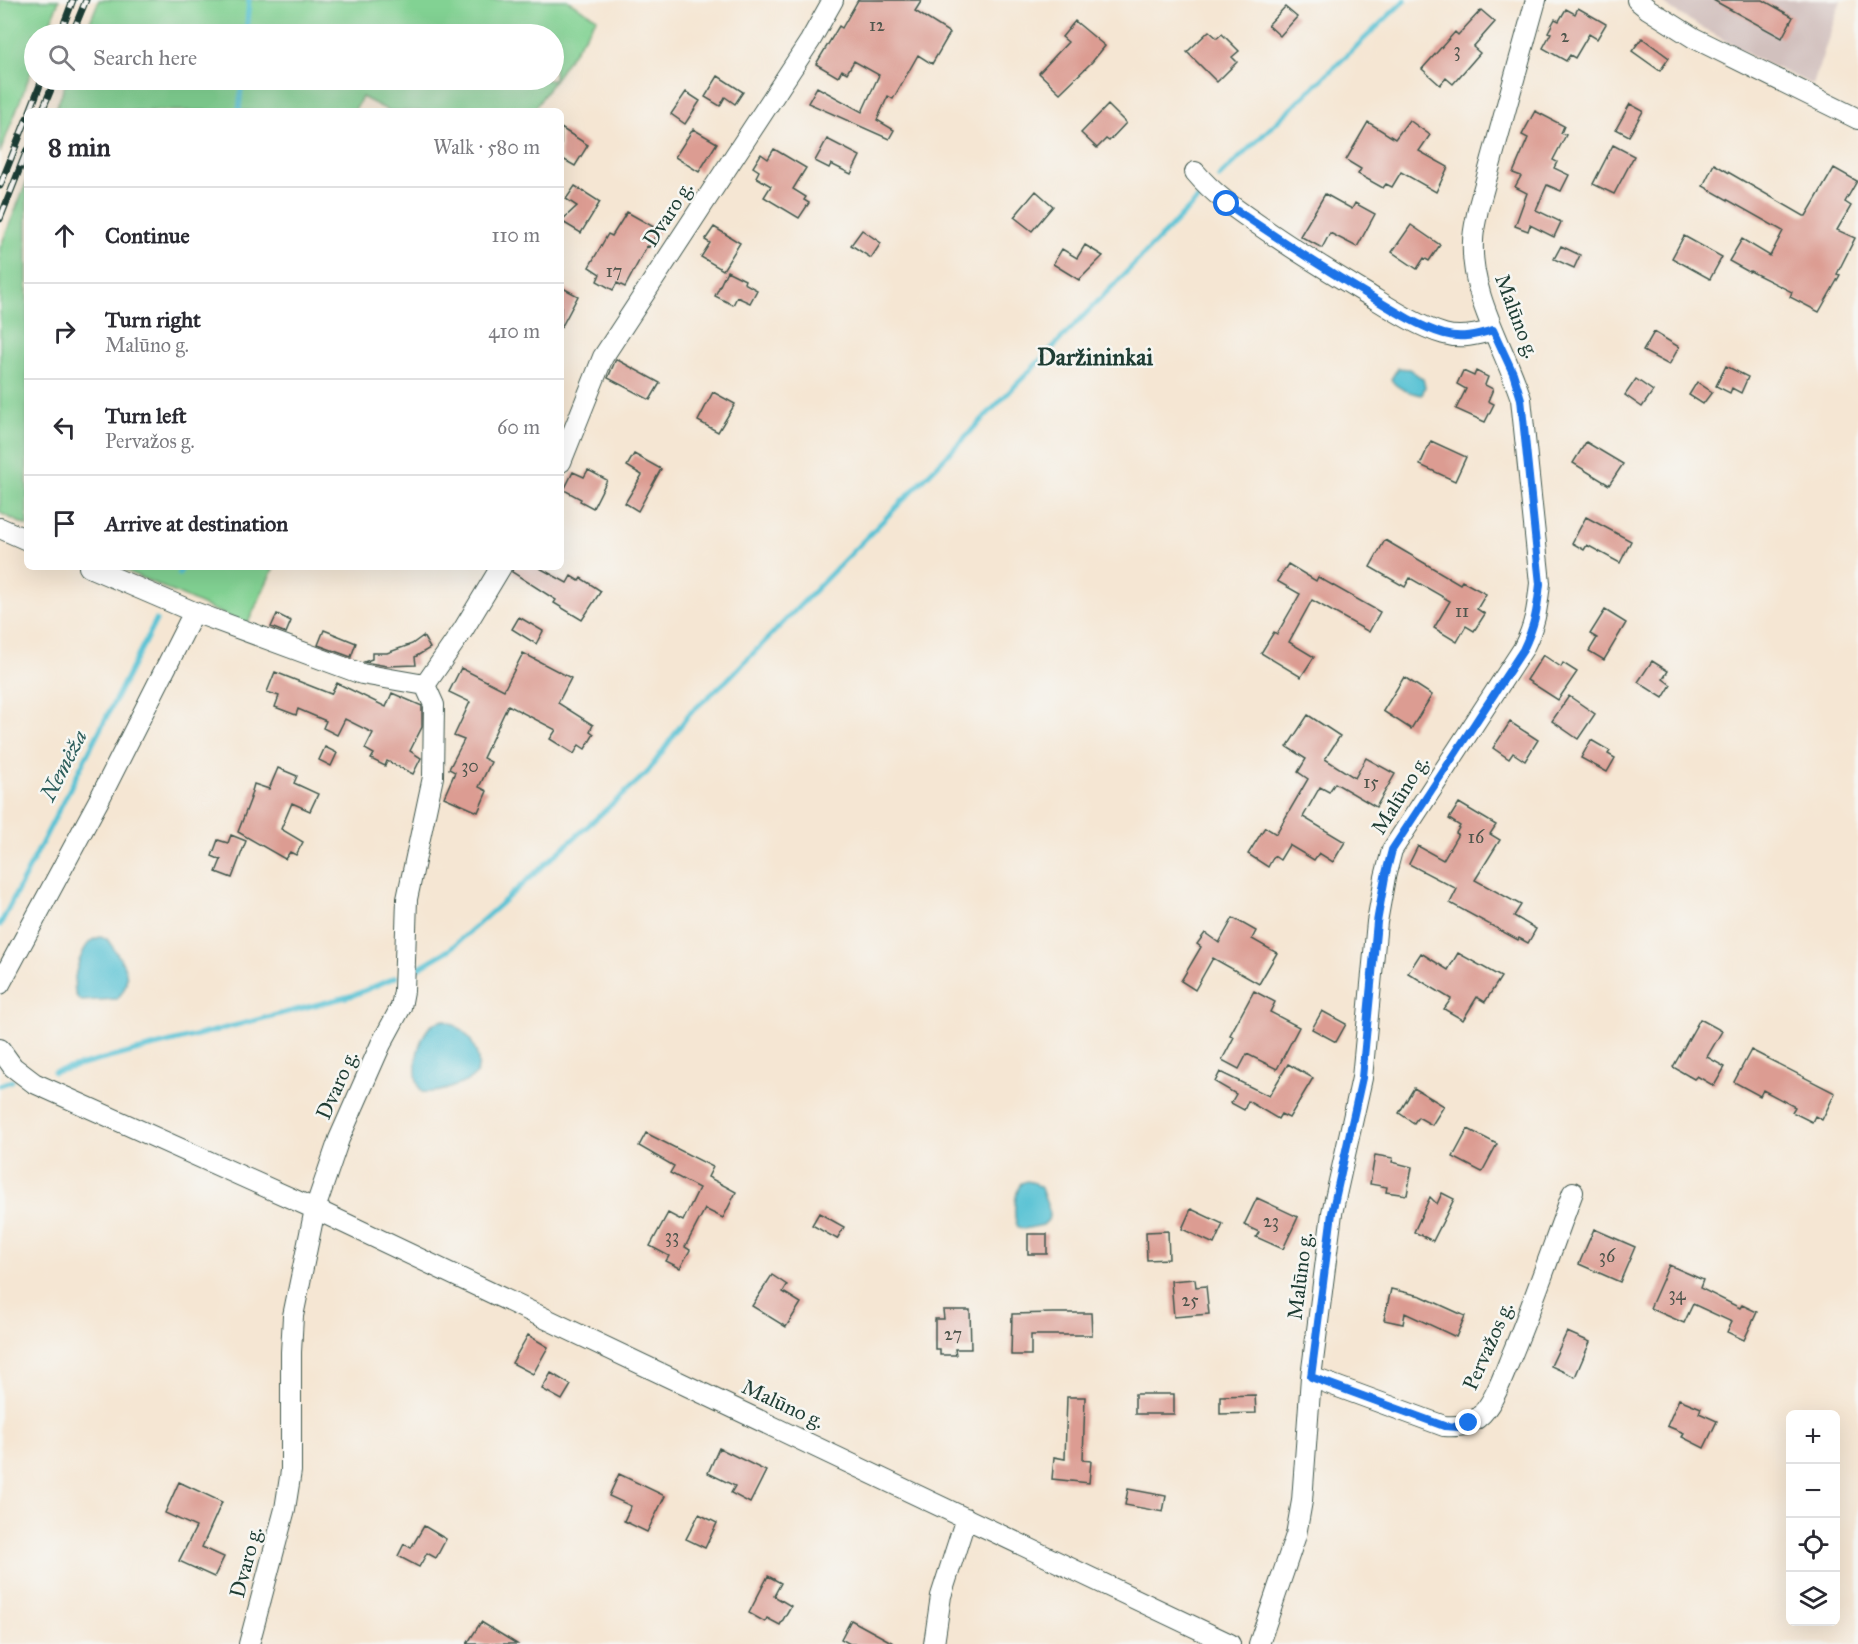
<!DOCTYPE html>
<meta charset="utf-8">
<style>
body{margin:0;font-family:"IM FELL Great Primer",serif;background:#f7f7f7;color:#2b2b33}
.controls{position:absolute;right:18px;bottom:18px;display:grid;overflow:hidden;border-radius:9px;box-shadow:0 6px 24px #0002}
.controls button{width:54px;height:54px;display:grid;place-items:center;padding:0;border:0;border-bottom:2px solid #e1e1e2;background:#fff;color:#2b2b33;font:30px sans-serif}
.stop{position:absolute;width:18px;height:18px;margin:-14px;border:4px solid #1a73e8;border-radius:50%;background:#fff}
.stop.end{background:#1a73e8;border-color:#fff;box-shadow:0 2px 6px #0008}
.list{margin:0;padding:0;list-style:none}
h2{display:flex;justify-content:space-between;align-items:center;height:78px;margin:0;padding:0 24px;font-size:26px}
h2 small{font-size:20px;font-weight:400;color:#7c7c81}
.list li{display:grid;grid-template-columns:39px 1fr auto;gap:18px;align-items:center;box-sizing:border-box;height:96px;padding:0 24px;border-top:2px solid #e1e1e2}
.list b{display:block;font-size:22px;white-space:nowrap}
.list p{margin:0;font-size:20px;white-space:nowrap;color:#7c7c81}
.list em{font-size:20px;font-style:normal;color:#7c7c81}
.icon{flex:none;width:33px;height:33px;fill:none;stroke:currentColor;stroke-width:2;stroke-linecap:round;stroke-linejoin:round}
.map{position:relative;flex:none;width:1858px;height:1644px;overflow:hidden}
.search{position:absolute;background:#fff;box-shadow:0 6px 24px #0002;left:24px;top:24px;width:540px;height:66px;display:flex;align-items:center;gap:15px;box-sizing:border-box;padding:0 21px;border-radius:33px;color:#7c7c81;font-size:22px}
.panel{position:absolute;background:#fff;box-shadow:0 6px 24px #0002;left:24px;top:108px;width:540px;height:462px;border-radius:9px}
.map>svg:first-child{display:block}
.industrial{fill:#d1c0bd}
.green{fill:#82d293;stroke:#508864;stroke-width:1.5}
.water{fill:#58c2d4;stroke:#3c8084;stroke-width:1.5}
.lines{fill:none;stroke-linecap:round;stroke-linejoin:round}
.stream{stroke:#58c2d4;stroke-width:5}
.building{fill:#dc9c92}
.street-casing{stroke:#3f564c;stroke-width:22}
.street{stroke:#fff;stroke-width:20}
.rail-casing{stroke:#1f3d34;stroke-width:7}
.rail{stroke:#f6f6f2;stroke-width:4.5;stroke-dasharray:14;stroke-linecap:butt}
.route{stroke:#1a73e8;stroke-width:8}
.labels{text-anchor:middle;stroke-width:5;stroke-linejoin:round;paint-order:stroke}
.number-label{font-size:18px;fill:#4e554c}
.street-label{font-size:21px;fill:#1f3d34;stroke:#f6f6f2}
.water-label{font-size:22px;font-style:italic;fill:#2d5e5c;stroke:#f6f6f2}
.quarter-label{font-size:24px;font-weight:bold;fill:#1f3d34;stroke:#f6f6f2}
</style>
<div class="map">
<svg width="1858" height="1644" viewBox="0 0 1858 1644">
<rect width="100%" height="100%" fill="#f6f6f2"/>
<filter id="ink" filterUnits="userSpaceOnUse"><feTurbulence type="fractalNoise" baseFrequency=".0167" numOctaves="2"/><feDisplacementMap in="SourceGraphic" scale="12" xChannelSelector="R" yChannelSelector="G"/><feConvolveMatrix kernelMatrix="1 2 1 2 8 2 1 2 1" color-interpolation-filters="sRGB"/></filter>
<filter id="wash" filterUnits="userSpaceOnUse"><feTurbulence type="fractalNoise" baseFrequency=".008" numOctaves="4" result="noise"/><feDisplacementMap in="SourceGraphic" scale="24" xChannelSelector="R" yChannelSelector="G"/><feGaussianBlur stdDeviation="1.35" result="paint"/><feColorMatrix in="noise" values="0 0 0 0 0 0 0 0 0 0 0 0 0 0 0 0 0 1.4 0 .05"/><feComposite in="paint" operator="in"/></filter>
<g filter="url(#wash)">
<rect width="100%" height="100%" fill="#f5e6d3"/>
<path class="industrial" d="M1660 0H1841L1813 85 1758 60 1672 10Z"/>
<path class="green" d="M0 0H59L46 34H34V64L0 153Z
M99 0H567L597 18 533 111H389L362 97 354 111H55L67 80H554V34H85Z
M27 181V526L0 513V248Z
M118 567H274L247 625Z"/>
<path class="water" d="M1398 368 1409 369 1423 379 1425 387 1422 395C1411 393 1396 389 1391 379Z
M100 937 107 939C120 958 138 977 117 999L81 1001C66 993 80 949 91 941 93 939 97 938 100 937Z
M444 1020C451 1023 458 1026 464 1032 473 1041 484 1063 475 1075 470 1081 462 1084 455 1086 444 1091 434 1093 422 1092 411 1076 416 1046 427 1030 431 1024 437 1022 444 1020Z
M1027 1181 1035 1183 1041 1188 1050 1213 1048 1220 1043 1225 1024 1229 1018 1227C1012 1216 1015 1193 1021 1183Z"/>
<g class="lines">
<path class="stream" d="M246 34 249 0
M239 111 242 80
M1219 177 1405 0
M179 574 182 567
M0 925 156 620
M416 969 449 950 647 773 689 714 726 681 1201 196
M54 1072 354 995 396 977
M0 1085 12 1081"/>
</g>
<g id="blocks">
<path class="building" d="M858 0H922L915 11 950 33 932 64 918 55 893 99 888 96 877 120 894 130 889 139 808 103 817 87 862 112 879 75 854 61 847 73 842 70 838 77 816 64 839 26 842 28Z
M1713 0H1763L1793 17 1782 38Z
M1285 7 1297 17 1280 36 1268 25Z
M1578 8 1606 24 1597 39 1589 34 1575 58 1570 55 1566 61 1543 48 1551 33 1548 32 1555 19 1559 21 1566 9 1575 14Z
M1481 10 1495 22 1473 47 1480 53 1453 84 1446 78 1440 85 1422 69 1455 32 1458 35Z
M1075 21 1105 46 1092 62 1060 93 1039 73 1068 42 1062 37Z
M1209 31 1217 38 1222 34 1239 51 1232 57 1237 62 1217 82 1187 52Z
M1642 38 1669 58 1660 71 1632 51Z
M718 76 743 92 735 104 725 97 720 106 705 97Z
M686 92 700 101 685 124 671 114Z
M1630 104 1643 111 1629 136 1616 129Z
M1108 105 1126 123 1109 141 1106 139 1097 148 1081 133Z
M1535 111 1564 126 1561 133 1566 135 1553 160 1557 162 1554 168 1569 175 1561 191 1547 185 1536 210 1561 222 1554 237 1530 225 1528 231 1515 226 1527 193 1515 187 1521 176 1513 173 1528 138 1522 135Z
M1409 120 1430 135 1419 151 1448 167 1436 192 1401 172 1392 187 1386 184 1383 188 1358 174 1361 169 1346 160 1368 122 1395 139Z
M561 128 588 145 575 166 561 158Z
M693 129 717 143 699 172 675 157Z
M827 139 860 156 851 174 831 164 829 168 815 161Z
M1613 145 1634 156 1614 194 1593 184Z
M774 149 806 168 793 189 806 197 804 200 809 203 799 218 764 197 771 186 756 177 759 171 753 167 761 154 768 159Z
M1714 164 1804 216H1806L1834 168 1857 181 1845 202 1851 206 1837 230 1855 238 1837 274 1840 275 1819 312 1790 297 1792 292 1750 271 1749 272 1729 261 1742 239 1770 256 1783 231 1703 186Z
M575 186 600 202 581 233 561 221 577 206 566 199Z
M1036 191 1053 206 1032 231 1014 217Z
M1325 194 1352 209 1355 203 1375 214 1357 247 1330 233 1322 248 1300 236Z
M627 212 659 230 649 247 647 246 625 287 617 283 613 290 597 281 600 274 589 267 608 234 612 236Z
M1411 225 1440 245 1429 261 1424 258 1417 269 1392 252Z
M714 227 740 243 723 270 701 257 710 243 705 240Z
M862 230 881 243 871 258 851 245Z
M1684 236 1722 257 1710 279 1672 258Z
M1085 245 1103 256 1079 280 1053 264 1062 249 1077 258Z
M1561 246 1580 255 1574 268 1554 259Z
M727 271 745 280 744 283 757 290 750 303 737 297 733 305 715 296Z
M561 287 578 296 561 328Z
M1654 332 1679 347 1669 365 1643 351Z
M616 359 660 383 650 400 608 378Z
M1726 366 1748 377 1741 393 1732 388 1730 393 1716 386Z
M1463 371 1474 376 1476 371 1488 377 1485 385 1493 389 1488 401 1494 404 1485 422 1456 409 1466 389 1457 384Z
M1636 379 1653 391 1642 407 1625 395Z
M1697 382 1712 392 1703 404 1689 395Z
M713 392 735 404 718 432 698 421Z
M1431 441 1466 457 1455 481 1420 465Z
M1586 442 1623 464 1609 485 1573 463Z
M634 454 661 469 638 511 625 503 642 475 627 466Z
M588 470 607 480 593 508 580 501 581 499 564 490 573 472 584 477Z
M1586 517 1631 541 1620 563 1587 545 1584 550 1572 543Z
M1385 540 1460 584 1462 581 1486 594 1477 609 1485 614 1474 631 1466 626 1457 642 1434 628 1450 601 1410 578 1405 587 1370 567Z
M1288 564 1316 581 1318 577 1380 612 1369 632 1312 600 1289 642 1314 657 1301 677 1261 653 1274 632 1277 634 1300 594 1277 581Z
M513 567H538L567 583 571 576 579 581 581 578 601 591 582 620 554 603 556 600 512 572Z
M1605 610 1626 623 1604 660 1589 651 1597 638 1590 634Z
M277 614 291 621 286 633 271 627Z
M519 617 543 631 536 644 512 629Z
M324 630 356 643 351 657 318 645Z
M423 636 430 648 415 657 416 665 387 666 364 662 372 659V653H387L412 644Z
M523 653 571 678 558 703 593 725 590 731 594 734 585 749 579 745 574 754 550 739 556 730 508 705 483 758 491 762 479 787 487 791 478 812 444 797 455 772 449 769 464 740 454 736 470 702 449 692 461 668 504 690Z
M1543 655 1561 667 1563 663 1577 672 1558 700 1527 680Z
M1652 661 1668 671 1663 679 1671 685 1663 698 1638 682Z
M275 672 331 694 337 683 386 707 392 693 422 706V727L410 751 421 758 413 774 387 761 385 766 371 759 374 754 365 749 373 733 345 719 337 735 323 728 326 721 298 709 296 715 275 707 279 696 267 692Z
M1404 677 1432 695 1411 729 1383 711Z
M1569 696 1595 714 1578 739 1552 721Z
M1308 715 1340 736 1325 759 1355 778 1366 758 1395 774 1376 807 1335 783 1329 792 1320 787 1303 817 1345 842 1333 862 1319 853 1314 860 1289 845 1280 860 1274 856 1268 867 1248 854 1265 827 1276 834 1308 779 1298 772 1306 759 1287 747Z
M1510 722 1538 740 1525 761 1513 753 1509 759 1493 748Z
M1591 740 1610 751 1608 754 1615 758 1607 772 1581 758Z
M325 747 337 753 331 766 319 760Z
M278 768 297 776 294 783 318 794 310 811 292 803 281 829 303 842 296 855 290 852 285 859 238 832 251 798H250L254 784 269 789Z
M1459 803 1496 825 1490 834 1500 840 1475 880 1521 905 1514 916 1536 929 1528 943 1519 938 1518 940 1450 903 1457 889 1409 864 1418 846 1443 860 1458 834 1456 833 1460 826 1449 819Z
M231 835 246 841 232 878 216 872 221 860 212 856 218 840 228 843Z
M1233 918 1256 931 1252 939 1277 953 1259 984 1213 958 1195 990 1181 981 1201 947 1197 944 1205 933 1219 943Z
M1421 953 1448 970 1458 953 1501 977 1485 1002 1477 997 1463 1020 1444 1009 1451 999 1408 973Z
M1254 991 1275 1002 1270 1012 1299 1027 1277 1069 1247 1054 1239 1069 1222 1060 1234 1037 1230 1035Z
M1322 1011 1346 1024 1336 1042 1312 1029Z
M1700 1019 1722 1031 1707 1057 1725 1067 1714 1086 1697 1076 1694 1079 1673 1067Z
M1751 1050 1835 1093 1822 1120 1815 1116 1812 1122 1792 1112 1795 1107 1763 1090 1760 1096 1734 1082Z
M1288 1064 1313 1078 1289 1118 1281 1114 1278 1119 1248 1101 1244 1110 1231 1103 1236 1094 1215 1082 1220 1072 1269 1096Z
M1414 1088 1444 1106 1432 1125 1418 1117 1414 1123 1399 1113Z
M1468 1129 1497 1144 1482 1172 1453 1157Z
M646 1133 713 1167 708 1177 736 1192 723 1218 705 1209 685 1247 690 1250 680 1268 666 1261 669 1256 650 1246 668 1213 683 1221 699 1188 670 1173 674 1166 639 1146Z
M1375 1155 1393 1158 1392 1162 1412 1167 1407 1195 1386 1192 1387 1187 1370 1184Z
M1442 1193 1454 1199 1433 1241 1414 1232 1430 1197 1437 1204Z
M1257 1198 1298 1217 1283 1249 1256 1237 1259 1232 1244 1225Z
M1191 1209 1223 1224 1214 1244 1182 1229Z
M819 1213 844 1227 837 1239 812 1225Z
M1594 1229 1635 1247 1620 1282 1579 1264Z
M1168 1231 1169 1259 1147 1260 1146 1232Z
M1028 1234H1047V1254H1028Z
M1669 1265 1703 1280 1700 1288 1740 1308 1742 1305 1757 1312 1744 1340 1727 1332 1732 1322 1693 1304 1684 1323 1650 1308Z
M772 1275 787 1285 783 1292 801 1303 786 1327 752 1306Z
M1195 1279 1196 1287 1206 1286 1209 1314 1174 1317 1171 1281Z
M1391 1289 1421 1296 1465 1316 1456 1337 1405 1313 1403 1324 1384 1320Z
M943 1310H970L971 1349H955L956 1355H940V1349H935V1319H944Z
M1053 1313H1091L1092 1335H1031V1355H1011L1012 1314Z
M1567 1332 1590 1342 1575 1377 1551 1366Z
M528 1335 548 1347 533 1374 512 1363Z
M551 1373 571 1385 562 1400 542 1389Z
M1135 1394H1174V1414H1135Z
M1255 1395 1256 1413 1220 1414V1396Z
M1067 1397H1085L1083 1460 1091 1461 1089 1483 1052 1479 1054 1457 1065 1459Z
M1679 1399 1701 1408 1699 1413 1717 1421 1704 1448 1682 1437 1684 1433 1667 1426Z
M719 1448 766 1471 750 1503 731 1493 735 1486 708 1473Z
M619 1474 665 1496 647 1532 624 1521 631 1506 609 1496Z
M179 1482 222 1502 202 1547 224 1557 214 1577 179 1561 196 1527 165 1513Z
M1128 1489 1166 1496 1163 1512 1125 1505Z
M699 1514 717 1523 705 1548 686 1539Z
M424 1526 446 1539 436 1558 427 1553 419 1567 398 1556 404 1544 411 1548Z
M768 1576 781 1583 774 1596 791 1606 780 1625 767 1618 765 1622 749 1613Z
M851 1620 895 1644H850L841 1639Z
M481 1622 517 1644H467Z"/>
</g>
</g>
<g filter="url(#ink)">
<use href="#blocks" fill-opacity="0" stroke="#3f564c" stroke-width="1.5"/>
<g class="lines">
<defs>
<path id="street" d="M1637 0 1648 9 1694 38 1858 119
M1195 172C1215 196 1240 212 1266 230 1299 253 1332 273 1367 294 1390 308 1417 326 1444 334 1460 339 1477 335 1493 330
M561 462 603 357 810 41 833 0
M0 528 27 540
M89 567 194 612 362 674 425 685
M425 685 463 630 501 567
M0 984 100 798 194 612
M0 1049 13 1067 34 1083 315 1209 1230 1644
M1311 1377 1444 1426C1460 1427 1470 1426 1482 1414 1496 1399 1505 1371 1513 1352 1535 1299 1553 1245 1573 1192
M249 1644 285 1509 291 1471V1352L293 1316 315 1209 339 1139 381 1044 401 1007 404 991 407 899 433 777 434 705 425 685
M934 1644 941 1596 966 1518
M1259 1644 1296 1535 1302 1501 1311 1377 1332 1213 1362 1078 1377 922 1385 877 1392 850 1523 649C1535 625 1537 611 1540 583L1521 399C1505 348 1470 297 1473 241 1473 231 1476 220 1478 209L1536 0"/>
</defs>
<use href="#street" class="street-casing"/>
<use href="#street" class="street"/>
<defs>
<path id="rail" d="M60 34 73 0
M72 34 86 0
M30 111 42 80
M42 111 55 80
M0 186 27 118
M0 219 27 150"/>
</defs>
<use href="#rail" class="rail-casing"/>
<use href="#rail" class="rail"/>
</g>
</g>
<g class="lines" filter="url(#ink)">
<path class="route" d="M1227 204C1274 236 1321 267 1370 296 1393 310 1418 326 1444 334 1460 339 1477 335 1493 330L1513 373 1521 399 1540 584C1537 611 1535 625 1523 650L1392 850 1385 877 1377 922 1362 1078 1332 1213 1311 1377 1444 1426 1459 1427 1469 1423"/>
</g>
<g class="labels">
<g class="number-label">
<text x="877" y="31">12</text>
<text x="1565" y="42">2</text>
<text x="1457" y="56">3</text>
<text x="614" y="277">17</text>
<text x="1462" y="617">11</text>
<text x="470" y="772">30</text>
<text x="1371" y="788">15</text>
<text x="1476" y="843">16</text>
<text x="1271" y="1227">23</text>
<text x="672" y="1242">33</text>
<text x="1607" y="1262">36</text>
<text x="1677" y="1300">34</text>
<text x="1190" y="1306">25</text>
<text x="953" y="1340">27</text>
</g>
<g class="street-label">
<text transform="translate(668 214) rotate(-57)" y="7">Dvaro g.</text>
<text transform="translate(1517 316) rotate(69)" y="7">Malūno g.</text>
<text transform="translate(1400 795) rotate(-58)" y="7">Malūno g.</text>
<text transform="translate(337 1085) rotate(-66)" y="7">Dvaro g.</text>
<text transform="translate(1300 1276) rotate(-83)" y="7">Malūno g.</text>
<text transform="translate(1488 1346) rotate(-66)" y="7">Pervažos g.</text>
<text transform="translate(783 1404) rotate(25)" y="7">Malūno g.</text>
<text transform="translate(246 1562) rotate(-75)" y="7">Dvaro g.</text>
</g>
<g class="water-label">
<text transform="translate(63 765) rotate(-63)" y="8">Nemėža</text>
</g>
<g class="quarter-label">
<text x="1095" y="365">Daržininkai</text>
</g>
</g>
</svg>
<div class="controls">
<button>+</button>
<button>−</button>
<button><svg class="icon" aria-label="locate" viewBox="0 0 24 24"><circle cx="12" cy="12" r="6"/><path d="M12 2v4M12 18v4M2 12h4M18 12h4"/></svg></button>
<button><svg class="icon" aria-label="layers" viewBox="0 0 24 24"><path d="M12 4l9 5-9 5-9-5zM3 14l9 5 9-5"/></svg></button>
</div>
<div class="stop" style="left:1227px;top:204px"></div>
<div class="stop end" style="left:1469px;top:1423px"></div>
<div class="search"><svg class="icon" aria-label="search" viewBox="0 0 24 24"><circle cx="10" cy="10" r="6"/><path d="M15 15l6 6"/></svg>Search here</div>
<section class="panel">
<h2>8 min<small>Walk · 580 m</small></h2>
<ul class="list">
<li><svg class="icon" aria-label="ahead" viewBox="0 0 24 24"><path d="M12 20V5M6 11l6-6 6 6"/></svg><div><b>Continue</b></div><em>110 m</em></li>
<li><svg class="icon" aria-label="right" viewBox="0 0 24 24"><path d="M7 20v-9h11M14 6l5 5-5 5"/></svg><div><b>Turn right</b><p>Malūno g.</p></div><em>410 m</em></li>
<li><svg class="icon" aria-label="left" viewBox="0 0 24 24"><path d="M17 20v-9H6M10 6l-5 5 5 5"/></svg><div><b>Turn left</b><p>Pervažos g.</p></div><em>60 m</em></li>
<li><svg class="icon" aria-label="arrive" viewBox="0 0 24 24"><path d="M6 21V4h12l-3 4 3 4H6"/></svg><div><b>Arrive at destination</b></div></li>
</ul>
</section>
</div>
